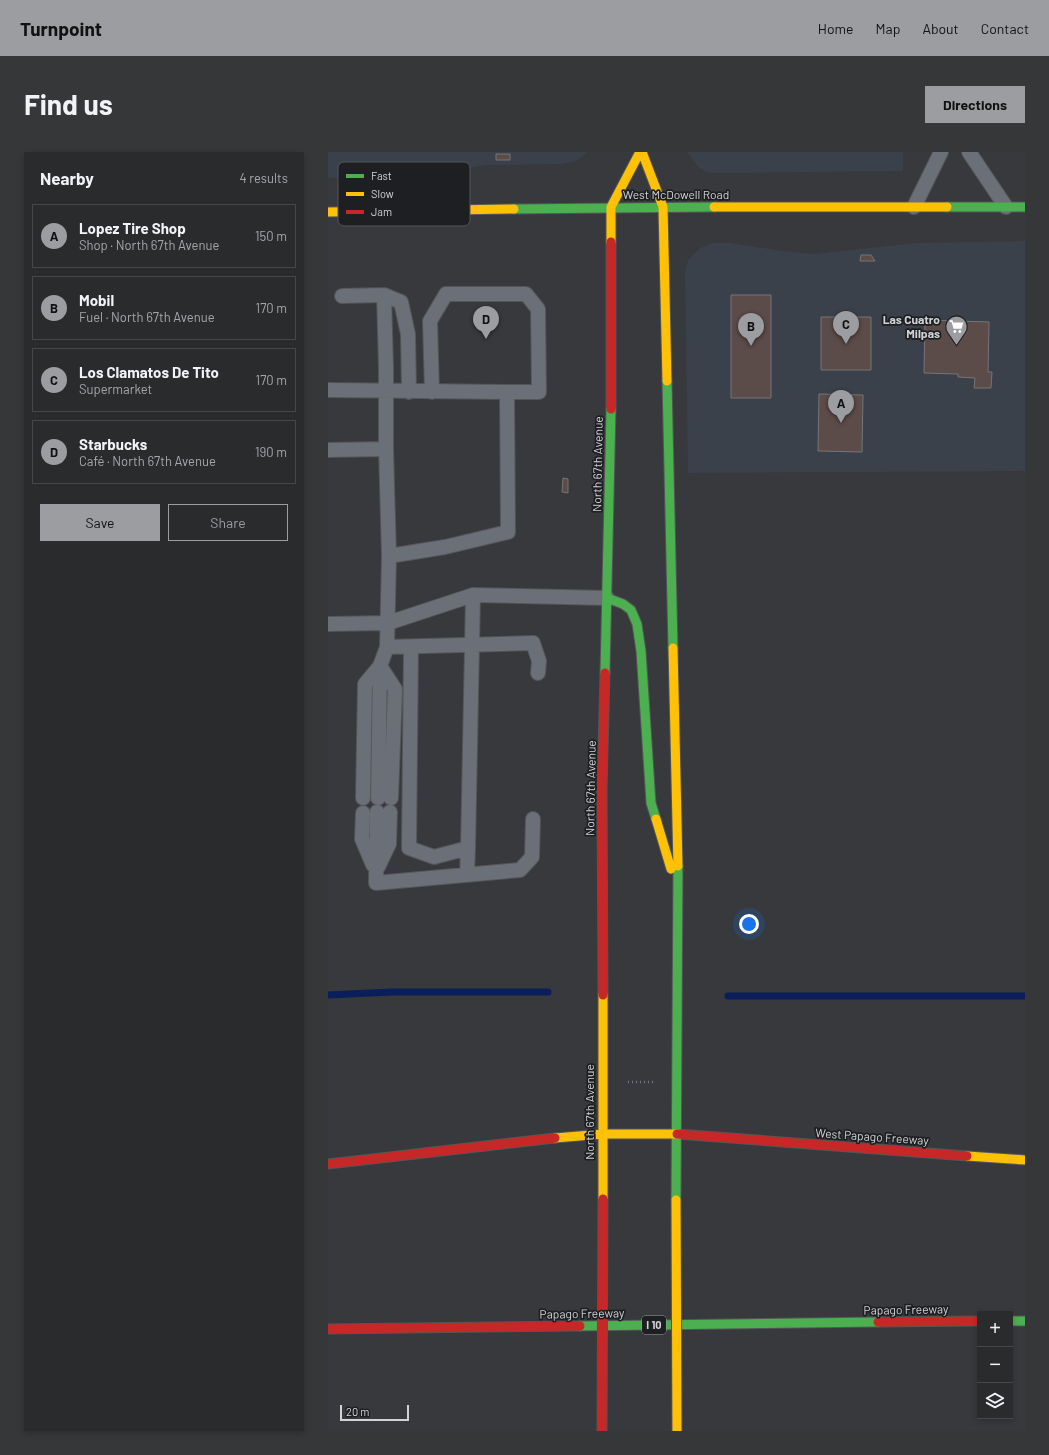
<!DOCTYPE html>
<meta charset="utf-8">
<style>
body{margin:0;font-family:Barlow,sans-serif;background:#353739;color:#f1f3f6}
.controls{position:absolute;right:12px;bottom:12px;display:grid;overflow:hidden;border-radius:0px;box-shadow:0 2px 6px #0003}
.controls button{width:36px;height:36px;display:grid;place-items:center;padding:0;border:0;border-bottom:1px solid #454749;background:#292b2d;color:#f1f3f6;font:20px sans-serif}
.scale{position:absolute;left:12px;bottom:10px;width:69px;box-sizing:border-box;padding-left:4px;border:2px solid #d1d3d7;border-top:0;font-size:11px;line-height:14px;white-space:nowrap;color:#d1d3d7;-webkit-text-stroke:3px #1e1f22;paint-order:stroke}
.you{position:absolute;left:421px;top:772px;width:14px;height:14px;margin:-10px;border:3px solid #fff;border-radius:50%;background:#1a73e8;box-shadow:0 0 0 6px #1a73e833}
.badge{display:grid;place-items:center;width:26px;height:26px;border-radius:50%;background:#9b9da1;color:#111;font-size:13px;font-weight:700}
.pin{position:absolute;translate:-50% -33px;filter:drop-shadow(0 1px 2px #0008)}
.pin::after{content:'';position:absolute;top:21px;width:14px;height:12px;background:inherit;clip-path:polygon(0 0,100% 0,50% 100%)}
.list{margin:0;padding:0;list-style:none}
h2{display:flex;justify-content:space-between;align-items:center;height:52px;margin:0;padding:0 16px;font-size:17px}
h2 small{font-size:13px;font-weight:400;color:#a5a7aa}
.list li{display:grid;grid-template-columns:26px 1fr auto;gap:12px;align-items:center;box-sizing:border-box;height:64px;margin:0 8px 8px;padding:0 8px;border:1px solid #454749;border-radius:0px}
.list b{display:block;font-size:15px;white-space:nowrap}
.list p{margin:0;font-size:13px;white-space:nowrap;color:#a5a7aa}
.list em{font-size:13px;font-style:normal;color:#a5a7aa}
.actions{display:flex;gap:8px;padding:12px 16px}
.actions a{flex:1;padding:9px 0;border:1px solid #9b9da1;border-radius:0px;text-align:center;font-size:14px;color:#9b9da1}
.actions .main{background:#9b9da1;color:#111}
.icon{flex:none;width:22px;height:22px;fill:none;stroke:currentColor;stroke-width:2;stroke-linecap:round;stroke-linejoin:round}
.map{position:relative;flex:none;width:697px;height:1279px;overflow:hidden;border-radius:0px}
header{display:flex;align-items:center;gap:24px;box-sizing:border-box;height:56px;padding:0 20px;background:#9b9da1;color:#111}
header strong{font-size:19px}
nav{display:flex;gap:22px;margin-inline-start:auto;font-size:14px}
.intro{display:flex;align-items:center;justify-content:space-between;box-sizing:border-box;height:96px;padding:0 24px}
h1{margin:0;font-size:28px}
.button{padding:10px 18px;border-radius:0px;background:#9b9da1;color:#111;font-size:14px;font-weight:700}
main{display:flex;gap:24px;padding:0 24px}
aside{flex:1;background:#292b2d;border-radius:0px;box-shadow:0 2px 6px #0003}
.map>svg:first-child{display:block}
.built{fill:#3b414b}
.lines{fill:none;stroke-linecap:round;stroke-linejoin:round}
.stream{stroke:#091e5a;stroke-width:7}
.building{fill:#5b4b49;stroke:#767576}
.lane-casing{stroke:#545557;stroke-width:16}
.fast-casing{stroke:#545557;stroke-width:11}
.slow-casing{stroke:#545557;stroke-width:11}
.jam-casing{stroke:#545557;stroke-width:11}
.path{stroke:#72767d;stroke-width:2.5;stroke-dasharray:1 3;stroke-linecap:butt}
.lane{stroke:#6a6f78;stroke-width:14}
.fast{stroke:#4caf50;stroke-width:9}
.slow{stroke:#ffc107;stroke-width:9}
.jam{stroke:#c62828;stroke-width:9}
.slow-bridge-casing{stroke:#545557;stroke-width:11;stroke-linecap:butt}
.jam-bridge-casing{stroke:#545557;stroke-width:11;stroke-linecap:butt}
.slow-bridge{stroke:#ffc107;stroke-width:9}
.jam-bridge{stroke:#c62828;stroke-width:9}
.labels{text-anchor:middle;stroke-width:3.5;stroke-linejoin:round;paint-order:stroke}
.shield{fill:#1e1f22;stroke:#9b9da1;stroke-width:1}
.shield-label{font-size:11px;font-weight:bold;fill:#d1d3d7}
.street-label{font-size:12px;fill:#d1d3d7;stroke:#1e1f22}
.poi-label{font-size:12px;font-weight:bold;fill:#d1d3d7;stroke:#1e1f22;text-anchor:end}
.key{fill:#1e1f22;stroke:#545558;stroke-width:1}
.key-label{font-size:11px;fill:#d1d3d7}
</style>
<header>
<strong>Turnpoint</strong>
<nav><a>Home</a><a>Map</a><a>About</a><a>Contact</a></nav>
</header>
<div class="intro"><h1>Find us</h1><a class="button">Directions</a></div>
<main>
<aside>
<h2>Nearby<small>4 results</small></h2>
<ul class="list">
<li><span class="badge">A</span><div><b>Lopez Tire Shop</b><p>Shop · North 67th Avenue</p></div><em>150 m</em></li>
<li><span class="badge">B</span><div><b>Mobil</b><p>Fuel · North 67th Avenue</p></div><em>170 m</em></li>
<li><span class="badge">C</span><div><b>Los Clamatos De Tito</b><p>Supermarket</p></div><em>170 m</em></li>
<li><span class="badge">D</span><div><b>Starbucks</b><p>Café · North 67th Avenue</p></div><em>190 m</em></li>
</ul>
<div class="actions"><a class="main">Save</a><a>Share</a></div>
</aside>
<div class="map">
<svg width="697" height="1279" viewBox="0 0 697 1279">
<rect width="100%" height="100%" fill="#37393c"/>
<path class="built" d="M0 0H259L249 9 233 12 158 13 88 25 0 26Z
M359 0H575V19L385 21 378 20 371 16Z
M697 89V319L360 321 357 119 360 108 372 96 384 91H403L454 99 487 102 588 91Z"/>
<g class="lines">
<path class="stream" d="M0 843 64 840H220
M400 844H697"/>
</g>
<path class="building" d="M168 2H182V8H168Z
M533 103H543L547 109H532Z
M403 143H443V246H403Z
M493 165H543V218H493Z
M597 168 661 170 660 220H664L663 236H646L647 226 630 225V222L596 221Z
M491 242 535 243 534 300 490 299Z
M235 326 240 327V341L234 340Z"/>
<g class="lines">
<defs>
<path id="lane" d="M641 0 678 55
M586 55 613 0
M56 143 58 215V297
M14 144 56 143 73 150 80 182 81 240
M0 238 179 240 180 380 117 395 61 404 58 297 0 298
M104 240 102 169 118 142H198L210 157 211 240H179
M0 472 60 471 145 443 279 446
M59 495 205 491 211 509 210 521
M83 495 81 696 106 705 140 696 145 443
M35 646 37 532 52 514 67 537 63 646
M50 646 52 514 59 495 61 404
M49 660 48 731 192 718 204 705 205 667
M35 661 34 687 45 713
M50 715 61 692 62 660
M139 723 140 696"/>
<path id="fast" d="M619 55H697
M186 57 386 55
M339 229 345 496
M279 446 295 452 303 458 309 472 313 499 323 651 328 667
M277 521 283 257
M348 1048 350 714
M682 1169H697
M252 1174 550 1170"/>
<path id="slow" d="M314 0 335 55 339 229
M386 55H619
M0 60 186 57
M283 90V55L312 0
M345 496 350 714
M328 667 343 717
M275 843V1047
M227 986 275 982H349
M639 1004 697 1008"/>
<path id="jam" d="M283 90V257
M275 843 274 637 277 521
M349 982 639 1004
M0 1012 227 986
M550 1170 652 1169
M0 1177 252 1174"/>
</defs>
<use href="#lane" class="lane-casing"/>
<use href="#fast" class="fast-casing"/>
<use href="#slow" class="slow-casing"/>
<use href="#jam" class="jam-casing"/>
<path class="path" d="M300 930H326"/>
<use href="#lane" class="lane"/>
<use href="#fast" class="fast"/>
<use href="#slow" class="slow"/>
<use href="#jam" class="jam"/>
<defs>
<path id="slow-bridge" d="M348 1048 349 1279"/>
<path id="jam-bridge" d="M274 1279 275 1047"/>
</defs>
<use href="#slow-bridge" class="slow-bridge-casing"/>
<use href="#jam-bridge" class="jam-bridge-casing"/>
<use href="#slow-bridge" class="slow-bridge"/>
<use href="#jam-bridge" class="jam-bridge"/>
</g>
<defs>
<symbol id="supermarket-pin" viewBox="-11 -11 22 30"><path d="M0 17L-7.5 6A9.5 9.5 0 1 1 7.5 6Z" fill="#9b9da1" stroke="#1e1f22"/><path d="M-6-5.5h2.5l.6 2H6L4.5 2H-2.5L-4.4-4H-6ZM-1.5 3.2a1.3 1.3 0 1 0 .1 0ZM3 3.2a1.3 1.3 0 1 0 .1 0Z" fill="#fff"/></symbol>
</defs>
<g fill-rule="evenodd">
<use href="#supermarket-pin" x="616" y="162" width="25" height="34"/>
</g>
<g class="labels">
<rect class="shield" x="314" y="1164" width="24" height="18" rx="3"/>
<g class="shield-label">
<text x="326" y="1177">I 10</text>
</g>
<g class="street-label">
<text x="348" y="47">West McDowell Road</text>
<text transform="translate(270 312) rotate(-89)" y="4">North 67th Avenue</text>
<text transform="translate(263 636) rotate(-89)" y="4">North 67th Avenue</text>
<text transform="translate(262 960) rotate(-90)" y="4">North 67th Avenue</text>
<text transform="translate(544 985) rotate(4)" y="4">West Papago Freeway</text>
<text transform="translate(578 1158) rotate(-1)" y="4">Papago Freeway</text>
<text transform="translate(254 1162) rotate(-1)" y="4">Papago Freeway</text>
</g>
<g class="poi-label">
<text x="612" y="172">Las Cuatro<tspan x="612" dy="14">Milpas</tspan></text>
</g>
</g>
<rect x="10" y="10" width="132" height="64" rx="6" class="key"/>
<rect x="18" y="22" width="18" height="4" fill="#4caf50"/>
<rect x="18" y="40" width="18" height="4" fill="#ffc107"/>
<rect x="18" y="58" width="18" height="4" fill="#c62828"/>
<g class="key-label">
<text x="43" y="28">Fast</text>
<text x="43" y="46">Slow</text>
<text x="43" y="64">Jam</text>
</g>
</svg>
<div class="controls">
<button>+</button>
<button>−</button>
<button><svg class="icon" aria-label="layers" viewBox="0 0 24 24"><path d="M12 4l9 5-9 5-9-5zM3 14l9 5 9-5"/></svg></button>
</div>
<div class="scale">20 m</div>
<div class="you"></div>
<div class="pin badge" style="left:513px;top:271px">A</div>
<div class="pin badge" style="left:423px;top:194px">B</div>
<div class="pin badge" style="left:518px;top:192px">C</div>
<div class="pin badge" style="left:158px;top:187px">D</div>
</div>
</main>
